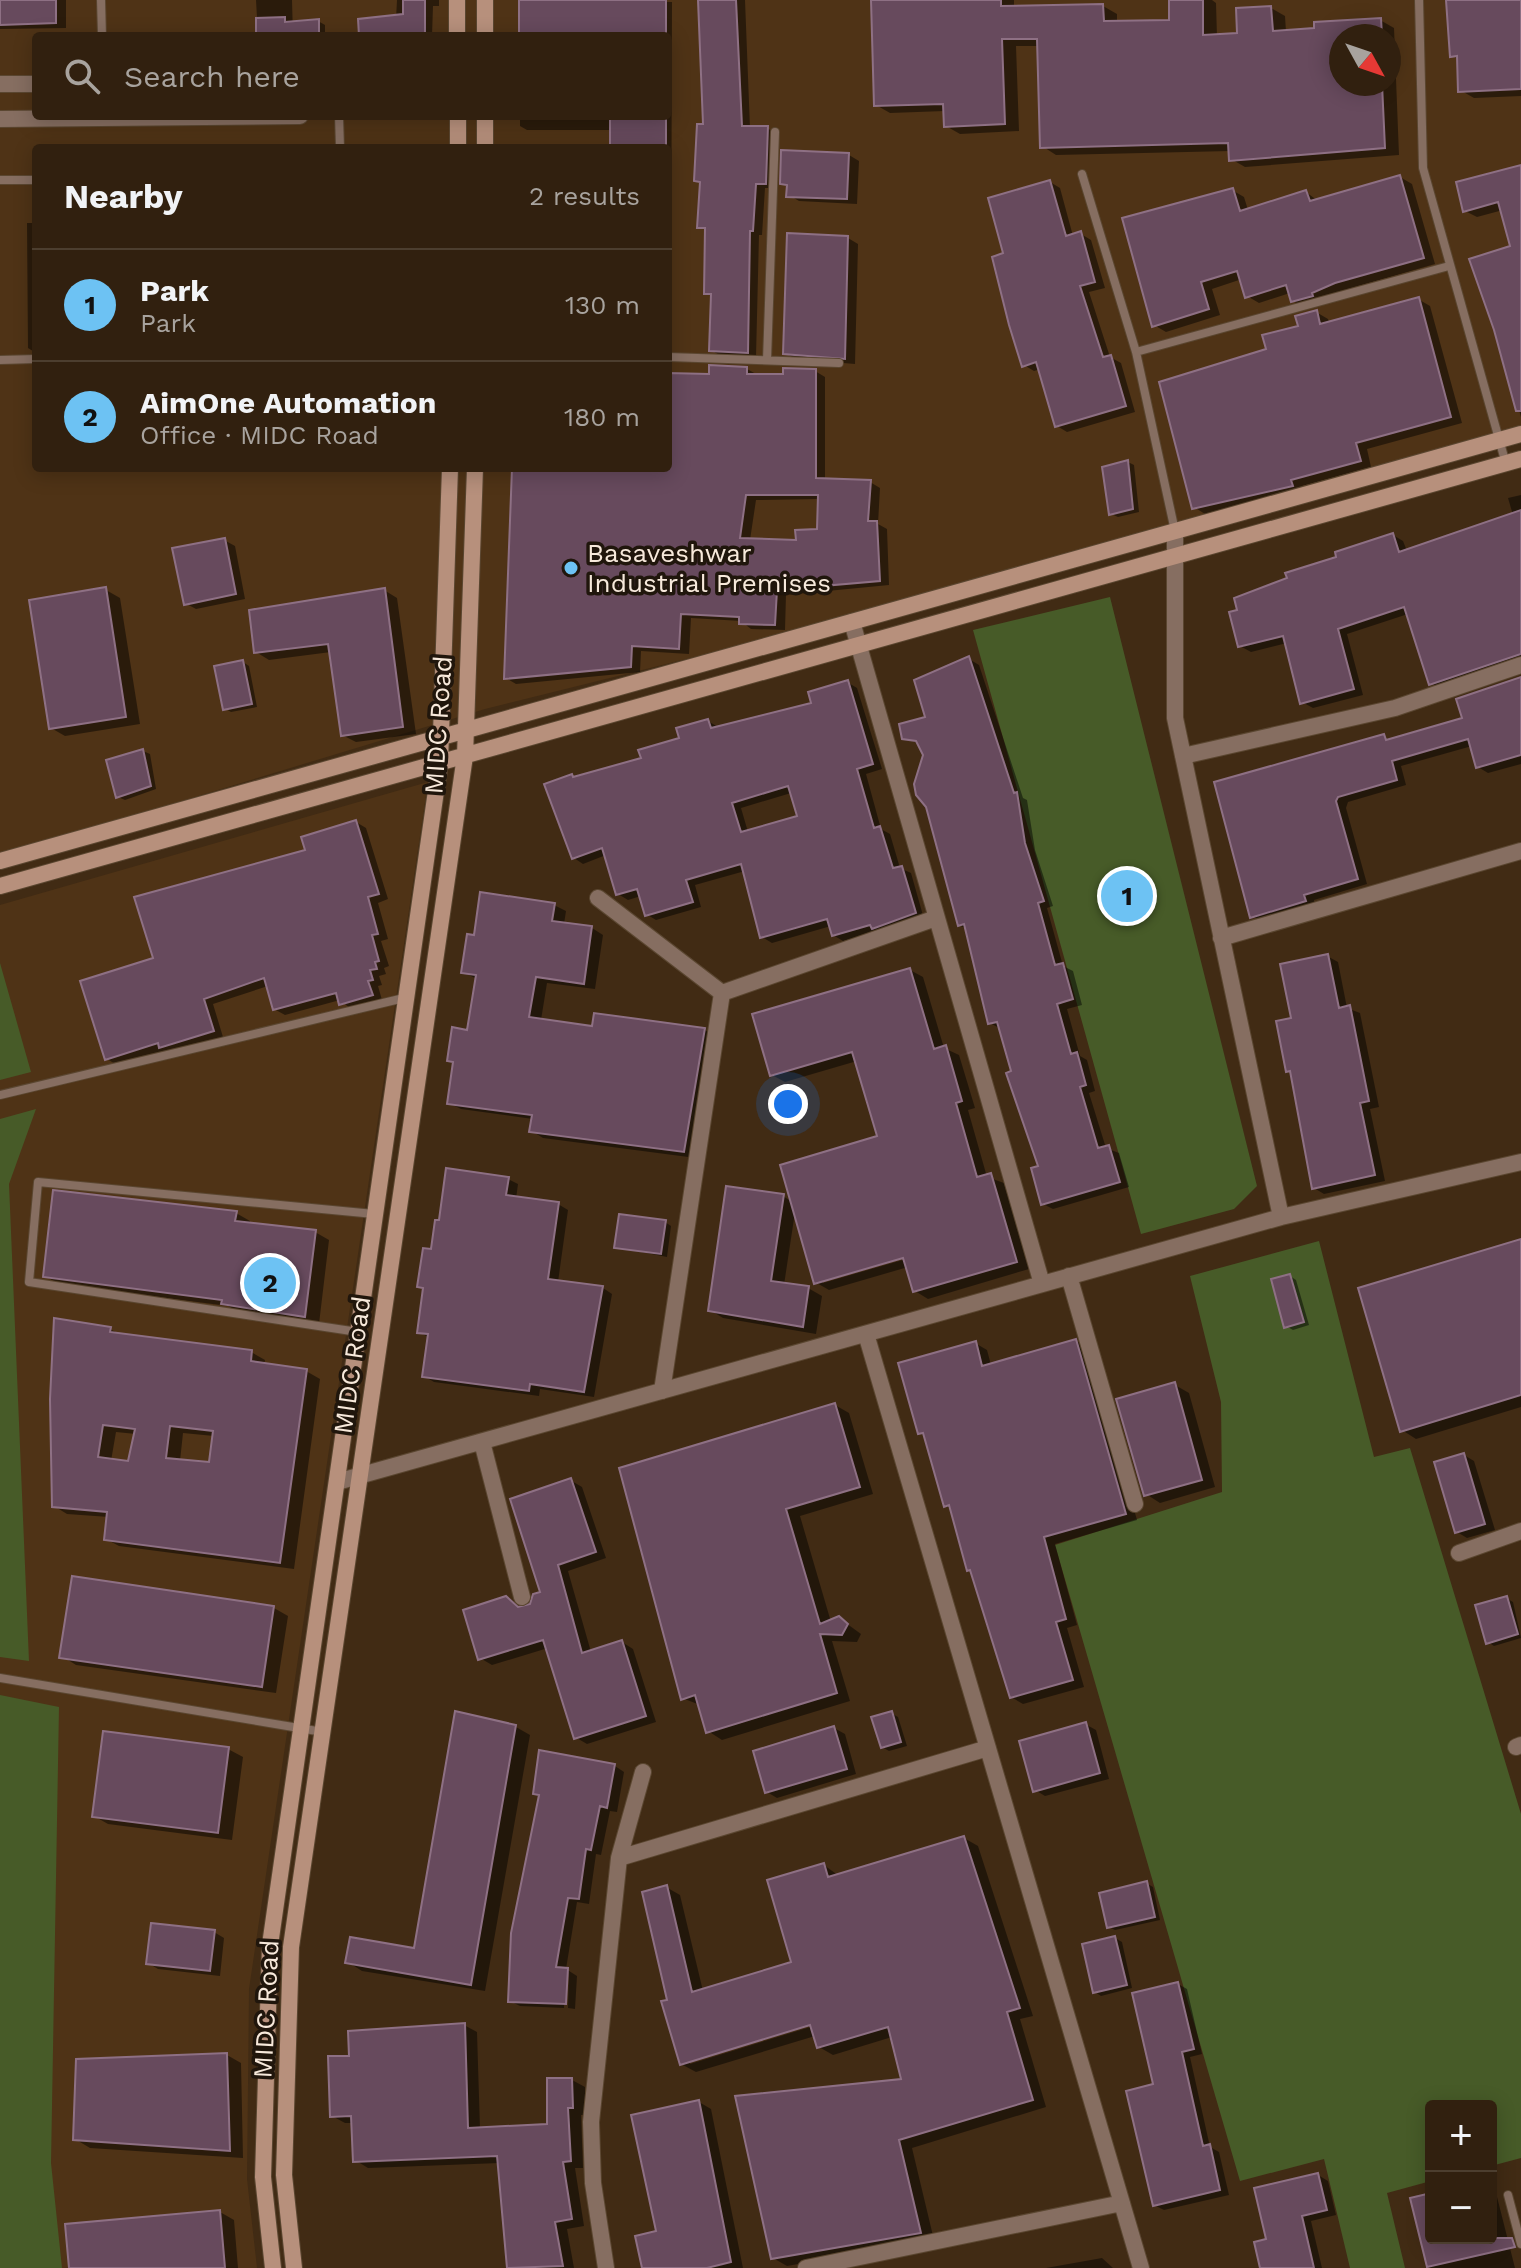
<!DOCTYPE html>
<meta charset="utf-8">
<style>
body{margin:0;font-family:"Work Sans",sans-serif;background:#392818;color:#f1f3f6}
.controls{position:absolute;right:24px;bottom:24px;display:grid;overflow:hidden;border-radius:8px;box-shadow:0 4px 20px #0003}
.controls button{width:72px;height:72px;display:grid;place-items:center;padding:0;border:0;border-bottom:2px solid #4c3e2f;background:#31200f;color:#f1f3f6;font:40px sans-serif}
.compass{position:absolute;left:1329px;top:24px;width:72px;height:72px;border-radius:50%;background:#31200f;box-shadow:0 4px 20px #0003;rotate:130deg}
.you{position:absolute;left:788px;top:1104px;width:28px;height:28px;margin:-20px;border:6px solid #fff;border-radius:50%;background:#1a73e8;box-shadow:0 0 0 12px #1a73e833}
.badge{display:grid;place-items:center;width:52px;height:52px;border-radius:50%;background:#6dc2f3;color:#111;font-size:26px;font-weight:700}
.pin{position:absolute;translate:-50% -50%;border:4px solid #fff;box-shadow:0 2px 8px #0006}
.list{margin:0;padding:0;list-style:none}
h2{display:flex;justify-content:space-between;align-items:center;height:104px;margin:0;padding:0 32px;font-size:34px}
h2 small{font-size:26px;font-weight:400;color:#a8a39e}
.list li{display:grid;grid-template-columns:52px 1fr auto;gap:24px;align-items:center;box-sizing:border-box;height:112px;padding:0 32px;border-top:2px solid #4c3e2f}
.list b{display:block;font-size:30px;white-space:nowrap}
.list p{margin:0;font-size:26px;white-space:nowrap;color:#a8a39e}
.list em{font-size:26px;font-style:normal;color:#a8a39e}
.icon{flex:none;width:44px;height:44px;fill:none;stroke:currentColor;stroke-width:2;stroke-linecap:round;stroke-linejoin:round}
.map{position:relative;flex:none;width:1521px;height:2268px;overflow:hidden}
.search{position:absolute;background:#31200f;box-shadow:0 4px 20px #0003;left:32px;top:32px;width:640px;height:88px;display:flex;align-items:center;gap:20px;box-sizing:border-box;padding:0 28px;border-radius:8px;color:#a8a39e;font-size:30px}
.panel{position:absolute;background:#31200f;box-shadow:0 4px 20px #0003;left:32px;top:144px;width:640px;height:328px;border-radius:8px}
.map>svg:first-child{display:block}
.built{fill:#4f3316;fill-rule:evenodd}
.green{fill:#475b28}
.shadow{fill:#0007;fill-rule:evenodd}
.building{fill:#674a5d;stroke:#8e7084;stroke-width:2;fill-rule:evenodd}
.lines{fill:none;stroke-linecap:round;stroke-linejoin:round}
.service-casing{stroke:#5a4630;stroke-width:10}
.minor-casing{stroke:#5a4630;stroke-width:18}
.tertiary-casing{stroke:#5a4630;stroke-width:18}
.secondary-casing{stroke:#5a4630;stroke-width:18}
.service{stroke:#866e61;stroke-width:8}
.minor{stroke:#866e61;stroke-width:16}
.tertiary{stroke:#866e61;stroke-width:16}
.secondary{stroke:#b7907c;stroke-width:16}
.poi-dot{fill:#6dc2f3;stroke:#20160c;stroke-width:3}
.labels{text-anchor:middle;stroke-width:7;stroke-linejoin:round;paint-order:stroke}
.poi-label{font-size:26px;fill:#f7e9db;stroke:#20160c;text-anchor:start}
.street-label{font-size:26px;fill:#f7e9db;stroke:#20160c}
</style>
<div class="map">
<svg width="1521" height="2268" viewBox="0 0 1521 2268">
<rect width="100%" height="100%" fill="#412b14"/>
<path class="built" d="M0 0H1521V442L1146 545 485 709 0 856ZM36 36H668V116H36ZM1341 36H1389V84H1341ZM36 148H668V468H36Z
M428 782 249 1989 247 2179 257 2268H0V905Z"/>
<path class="green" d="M1110 597 1257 1186 1234 1209 1141 1234 973 630Z
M0 963 31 1072 0 1080Z
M36 1109 9 1184 29 1661 0 1657V1119Z
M1319 1241 1374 1457 1410 1448 1521 1814V2158L1491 2166V2106H1431V2181L1387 2193 1405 2268H1350L1324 2159 1240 2181 1055 1545 1222 1492 1221 1402 1190 1276Z
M0 1695 59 1707 51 2163 62 2268H0Z"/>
<path class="shadow" d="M0 0H66V28L0 29Z
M256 0H292L293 36H258Z
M397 0H439V6H433L432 36H361L396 19Z
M521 0 672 2 671 341H668V148H612V130H527L520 126V116H668V36H521Z
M700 0H745L750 128H767L777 134 775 188H765L762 235H759L756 357 721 356 711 350 713 296 706 293 707 231 699 226 702 183 697 180 705 126Z
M873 0H1014V8L1103 6 1117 14V22H1171V0H1212L1216 3 1217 37 1240 35 1271 8 1285 16 1286 32 1380 20 1394 28 1399 155 1245 167 1231 159V151L1056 155 1042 146 1040 46H1016L1019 131 960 134 946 126 945 111 890 113 876 105ZM1341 36H1389V84H1341Z
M1448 0H1521V96L1474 98 1460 90 1459 60 1452 55Z
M318 21 325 25V36H298Z
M849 155 859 161 857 204 799 201 789 195V187L782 183Z
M1521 167V417L1496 329 1512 247 1503 210 1477 217 1465 211Z
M1400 177 1412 184 1435 264 1348 289 1305 308 1293 301 1290 293 1259 303 1247 296 1242 279 1212 289 1220 315 1166 332 1154 325 1232 190 1244 197 1248 210 1306 192 1318 201Z
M1050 182 1060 188 1073 236 1081 234 1091 240 1105 288 1089 292 1110 357 1121 363 1135 412 1067 432 1057 426 1041 369 1034 371 1024 365 1006 255Z
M27 223H36V353L28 348Z
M848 238 858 244 855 364 796 359 785 353Z
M1418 299 1430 306 1462 423 1367 449 1371 467 1302 486 1304 492 1205 514 1194 507 1269 351 1316 312 1328 319 1330 324Z
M747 369 756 374 785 376 815 371 825 377V480L870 482 880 488 878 524 887 529 889 585 786 595 785 630 751 629 741 621 691 618 689 654 641 651 640 672 516 684 506 678 514 468H668V375L711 376ZM820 499 818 531 798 542 750 540 756 500Z
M1128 462 1134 465 1139 512 1118 517 1111 514Z
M1521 495V662L1441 689 1431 683 1408 614 1347 634 1363 695 1313 708 1302 702 1287 643 1251 652 1240 646 1339 558 1393 535 1403 541 1407 551 1513 515 1508 498Z
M224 540 235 546 245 599 196 609 185 603Z
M106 590 120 598 140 724 65 736 51 728Z
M384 590 397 598 416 734 356 742 342 735 331 652 269 660 256 652Z
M969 659 979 665 1023 798 1027 800 1035 850 1053 906 1047 908 1063 966 1073 971 1082 1005 1067 1009 1080 1056 1087 1060 1095 1091 1089 1093 1106 1148 1119 1153 1129 1187 1053 1209 1043 1204 1041 1167 1001 1029 990 1023 967 929 959 925 925 755 920 744 904 737 928 718Z
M243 662 249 666 257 707 231 712 224 708Z
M1521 679V764L1488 773 1478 767 1472 746 1401 766 1406 785 1348 802 1346 808 1367 884 1314 900 1315 907 1262 922 1252 916 1217 784 1384 737 1391 741 1464 719Z
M847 682 857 688 882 769 866 774 881 829 890 834 900 868 911 873 924 919 843 941 833 935 831 926 772 943 762 937 745 871 695 885 701 907 656 920 646 914 641 896 628 900 618 894 606 855 583 864 574 858 572 776 576 778 643 759 708 721 718 727 814 704ZM791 793 799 817 748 832 741 808Z
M143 751 150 754 156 789 125 800 118 797Z
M356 822 366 828 388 899 378 903 388 939 381 941 389 966 384 968 386 974 379 976 382 985 378 986 382 1000 351 1009 340 1000 285 1015 274 1009 268 986 213 1004 223 1037 117 1065 107 1059 156 959 307 851Z
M554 905 566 911 564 924 592 928 603 935 595 989 547 983 541 1020 594 1028 705 1030 716 1037 696 1158 543 1138 532 1131 533 1119 461 1109 449 1103 455 1064 449 1060 469 1032 477 979 463 972 476 938Z
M1327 956 1338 962 1347 1008 1360 1013 1379 1107 1370 1109 1385 1181 1324 1194 1314 1188 1292 1073 1288 1071 1293 1020Z
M910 970 923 977 944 1048 959 1055 975 1108 968 1110 987 1177 1004 1183 1029 1269 928 1299 915 1291 908 1267 829 1290 815 1282 795 1212 784 1285 808 1288 822 1296 816 1334 723 1318 710 1310 783 1196 792 1202 879 1138 857 1061 785 1082 772 1075ZM912 1253 913 1257 823 1283V1279Z
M508 1179 518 1184 516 1199 558 1204 568 1210 558 1282 603 1288 612 1294 594 1397 540 1389 539 1396 434 1382 424 1376 430 1338 419 1332 432 1251Z
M236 1213 250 1221V1225L315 1232 329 1240 319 1324 237 1311 228 1306 59 1284 45 1276Z
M665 1222 671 1226 667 1257 616 1247Z
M1521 1241V1407L1416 1439 1402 1430Z
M1290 1276 1296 1280 1309 1325 1293 1330 1286 1326Z
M110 1329 121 1335 251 1352 265 1360 264 1365 306 1371 320 1379 294 1569 119 1546 106 1539 109 1517 67 1514 54 1506ZM116 1432 136 1434 129 1463 111 1461ZM183 1433 214 1436 211 1464 180 1461Z
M1076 1341 1088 1348 1137 1520 1055 1544 1077 1625 1067 1628 1084 1687 1023 1704 1011 1697 952 1509 945 1506 926 1437 920 1433 975 1343 987 1350 991 1365Z
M1175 1385 1189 1393 1215 1487 1160 1503 1146 1494Z
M835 1405 849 1413 873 1494 800 1516 831 1622 839 1618 861 1634 857 1642 832 1641 850 1701 722 1740 708 1731 700 1705 682 1698Z
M1464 1455 1474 1461 1495 1530 1467 1538 1457 1532Z
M570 1480 582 1487 606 1558 568 1571 591 1652 622 1642 633 1649 656 1722 587 1744 575 1737 548 1648 492 1665 480 1658 506 1598 524 1610 543 1593Z
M1506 1598 1513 1602 1521 1638 1494 1646 1488 1642Z
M274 1608 288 1616 276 1693 76 1665 62 1656Z
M457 1713 516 1727 530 1735 485 1991 362 1971 348 1962 416 1950Z
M891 1713 898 1717 907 1746 889 1751 882 1747Z
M1085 1724 1096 1730 1109 1779 1045 1796 1035 1790Z
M834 1728 845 1734 856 1774 777 1798 767 1792Z
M228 1749 243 1757 232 1840 108 1824 94 1816Z
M615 1766 624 1772 617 1812 610 1811 601 1855 596 1854 589 1904 577 1902 566 1969 577 1976 575 2009 568 2008 569 1972H565L564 2008 520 2006 510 2001Z
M964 1838 978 1846 1033 2016 1020 2019 1046 2107 912 2148 934 2240 787 2266 773 2258 903 2081 892 2037 833 2055 819 2047 815 2036 696 2072 681 2064 670 2001 666 1887 680 1895 703 1991 794 1964 824 1865 839 1876ZM819 2021 820 2024 690 2064V2060Z
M1146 1883 1153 1887 1160 1920 1115 1930 1109 1927Z
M214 1932 224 1938 220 1976 158 1969 148 1963Z
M1115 1938 1122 1942 1132 1988 1101 1996 1095 1992Z
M1178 1984 1187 1989 1202 2054 1190 2057 1210 2147 1219 2152 1229 2195 1164 2210 1154 2205 1155 2086Z
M464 2025 477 2032 480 2129 549 2126 572 2080 585 2087V2115H581L583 2168H575L584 2226 567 2229 574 2268H509L500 2163 368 2168 355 2160 354 2123H345L332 2116 351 2058Z
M227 2055 241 2063 243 2158 90 2148 75 2139Z
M699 2102 711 2109 743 2268H644L659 2233Z
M1318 2175 1328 2181 1336 2215 1311 2221 1322 2268H1262L1268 2241Z
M1491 2186 1495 2189 1515 2268H1429L1413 2199 1431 2195V2238H1491Z
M220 2212 234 2220 238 2268H71Z
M1102 2258 1113 2268H1046Z"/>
<path class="building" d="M0 0H56V23L0 25Z
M403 0H425V36H359L358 19 403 14Z
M519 0H666V36H519Z
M698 0H736L742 126H768L766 184H756L753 231H750L748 353 709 351 711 294H704L705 228H697L700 182 694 181 697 124H703Z
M871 0H1001V6L1103 4 1104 21 1169 20V0H1203V35L1237 33 1236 8 1271 6 1273 31 1314 28V22L1381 18 1382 36H1341V84H1382L1385 148 1229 161 1228 143 1040 148 1037 39H1002L1005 124 944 127 943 104 874 106Z
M1446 0H1521V89L1458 92 1457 56 1450 57Z
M285 17V22L319 19V36H256V18Z
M610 116H666V148H610Z
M781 150 849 153 847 199 786 197 787 185 780 184Z
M1521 165V411H1516L1494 330 1469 259 1510 246 1498 202 1463 212 1456 182Z
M1400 175 1424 258 1335 283 1312 293 1313 296 1291 302 1286 285 1245 298 1237 271 1201 282 1209 309 1152 327 1122 218 1233 188 1240 211 1306 190 1310 201Z
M1050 180 1066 236 1081 231 1095 282 1080 286 1103 357 1111 355 1126 406 1055 427 1036 362 1022 367 1009 325 992 257 1003 253 988 198Z
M787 233 848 236 845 359 783 354Z
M1419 297 1451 417 1356 443 1361 461 1291 480 1293 486 1192 509 1159 382 1266 349 1262 335 1298 326 1295 316 1317 310 1320 324Z
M709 365 747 367V374H783V368L816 369V478L871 480 868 521H877L880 581 777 590 775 625 739 624V617L681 614 679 649 632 646 631 667 504 679 512 468H668V373L709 374ZM746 495H818L817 529 795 530 796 540 740 538Z
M1128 460 1133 509 1109 515 1102 467Z
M1521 510V654L1429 685 1404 607 1338 629 1354 689 1300 704 1283 636 1238 647 1229 612 1237 610 1234 598 1287 578 1285 573 1336 557 1335 552 1393 533 1399 552Z
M225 538 236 594 184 605 172 548Z
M106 587 126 717 49 729 29 600Z
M385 588 403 727 341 736 328 644 254 653 249 610Z
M969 656 1014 793 1017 792 1025 843 1044 901 1038 903 1055 965 1063 963 1073 999 1057 1004 1071 1054 1077 1052 1086 1085 1080 1087 1098 1148 1109 1145 1120 1182 1041 1205 1031 1168 1038 1166 1006 1073 1011 1071 997 1022 988 1024 964 924 958 926 926 807 916 795 914 784 923 755 916 741 902 739 899 724 925 717 914 680Z
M243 660 252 704 223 710 214 666Z
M1521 677V755L1476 768 1468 739 1392 761 1397 780 1338 797 1336 801 1358 879 1304 895 1306 901 1250 918 1214 782 1384 734 1386 740 1462 718 1456 699Z
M848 680 873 764 857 769 874 828 880 826 893 868 902 866 916 913 872 929 870 925 832 936 827 919 760 938 741 864 686 880 693 902 645 916 637 889 616 895 602 848 572 859 544 784 572 774 573 777 641 758 638 750 679 738 676 728 708 719 711 728 811 703 808 692ZM788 786 797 816 741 832 732 803Z
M143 749 151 786 116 798 106 760Z
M356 820 379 894 368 897 378 934 372 935 379 961 375 962 377 969 370 970 373 980 368 981 373 995 339 1005 336 993 273 1010 264 978 204 999 214 1031 159 1048 158 1043 105 1060 80 981 153 958 134 897 305 850 301 837Z
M480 892 555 903 552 921 592 926 584 984 536 977 529 1017 592 1026 594 1013 705 1028 684 1152 529 1132 532 1115 447 1104 453 1062 447 1061 452 1027 467 1030 476 975 461 973 467 934 474 935Z
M1328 954 1339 1008 1350 1005 1369 1101 1360 1103 1375 1175 1312 1189 1290 1071 1286 1072 1276 1021 1291 1018 1280 964Z
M910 968 934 1049 946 1045 962 1101 956 1103 977 1177 991 1173 1017 1262 913 1292 903 1258 814 1284 780 1165 877 1136 852 1052 770 1076 752 1014Z
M446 1168 509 1177 506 1195 559 1202 548 1279 603 1286 584 1392 530 1384 529 1391 422 1377 428 1334 417 1333 423 1288 417 1287 423 1248 431 1249 435 1220H439Z
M726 1186 784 1194 771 1281 809 1286 803 1327 708 1311Z
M53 1190 237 1211 235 1221 316 1230 305 1317 221 1304 222 1300 43 1277Z
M619 1214 666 1220 661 1254 614 1248Z
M1521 1239V1395L1400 1432 1358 1288Z
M1290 1274 1304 1322 1284 1328 1271 1279Z
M54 1318 111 1327 110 1332 252 1350 251 1361 307 1369 280 1563 104 1540 107 1512 52 1507 50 1399ZM103 1425 135 1429 128 1461 98 1457ZM170 1426 213 1431 209 1462 166 1458Z
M1076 1339 1126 1514 1044 1537 1066 1619 1056 1622 1073 1680 1010 1698 970 1570 967 1571 949 1505 944 1507 923 1433 918 1434 898 1363 976 1341 982 1366Z
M1175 1382 1202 1480 1144 1496 1116 1399Z
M835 1403 860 1487 786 1509 820 1624 839 1616 848 1624 842 1635 820 1634 837 1693 706 1733 695 1695 681 1700 619 1468Z
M1464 1453 1485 1524 1455 1533 1434 1462Z
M571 1478 596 1552 558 1565 582 1653 622 1640 646 1716 574 1739 543 1640 478 1660 463 1610 506 1596 518 1607 530 1604 533 1594 540 1592 510 1499Z
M72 1576 274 1606 262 1687 59 1658Z
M1507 1596 1518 1634 1486 1644 1475 1605Z
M455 1711 516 1725 471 1985 345 1963 350 1937 414 1948Z
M892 1711 901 1742 881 1748 871 1717Z
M1086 1722 1100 1773 1033 1792 1019 1741Z
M834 1726 847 1769 765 1793 753 1751Z
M103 1731 229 1747 218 1833 92 1817Z
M539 1750 615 1764 607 1808 600 1806 591 1850 586 1849 579 1899 568 1898 556 1967 568 1968 566 2004 508 2002 511 1933 539 1795 533 1794Z
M964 1836 1020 2008 1007 2012 1033 2100 899 2140 921 2233 771 2259 735 2096 901 2079 888 2027 817 2048 810 2025 680 2065 661 2001 667 2000 642 1892 667 1885 692 1992 791 1962 767 1880 824 1863 828 1877Z
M1147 1881 1155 1917 1107 1928 1099 1893Z
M151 1923 215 1930 210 1971 146 1964Z
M1115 1936 1127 1985 1093 1993 1082 1944Z
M1178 1982 1194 2049 1182 2052 1203 2146 1210 2144 1220 2190 1153 2206 1126 2091 1153 2084 1132 1993Z
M465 2023 468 2128 547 2124V2078H572L573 2108H568L571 2161 563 2162 572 2219 555 2222 563 2266 507 2268 497 2156 353 2162 351 2116 330 2117 328 2056H349L348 2031Z
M227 2053 230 2151 73 2140 76 2059Z
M699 2100 731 2262 707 2268H642L635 2236 656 2231 631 2115Z
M1318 2173 1327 2210 1302 2216 1314 2268H1260L1254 2242 1266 2239 1254 2188Z
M1431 2193V2238H1512L1515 2247 1427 2267 1410 2198Z
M220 2210 225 2268H69L65 2224Z"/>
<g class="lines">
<defs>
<path id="service" d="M101 0 102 36
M1419 0 1423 168 1506 464
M339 116 340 148
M1082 174 1136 352 1175 531
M0 180H36
M1136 352 1449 266
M668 357 839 363
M0 360 36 359
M767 360 775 132
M0 1095 404 998
M358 1332 29 1282 38 1182 374 1214
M0 1678 323 1732
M1508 2195 1521 2244"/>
<path id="minor" d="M1175 531V718L1281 1217
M852 622 1042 1284
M1183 756 1395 708 1521 665
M598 898 722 993
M1221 938 1521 851
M722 993 936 918
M1069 1276 1135 1504
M866 1334 1141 2268
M662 1391 722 993
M482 1442 522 1597
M337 1482 1281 1217 1521 1162
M1459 1553 1521 1531
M1516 1747 1521 1745
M619 1858 988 1748
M606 2268 593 2183 591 2122 619 1858 643 1772
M806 2268 1122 2203"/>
<path id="tertiary" d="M0 84H36
M0 119 300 116"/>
<path id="secondary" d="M457 0V36
M485 0V36
M458 148V116
M485 148V116
M0 861 1521 434
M0 886 1521 459
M273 2268 263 2177 270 1945 440 763 450 468
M294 2268 284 2175 291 1947 465 756 475 468"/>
</defs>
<use href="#service" class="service-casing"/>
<use href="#minor" class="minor-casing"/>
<use href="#tertiary" class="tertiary-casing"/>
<use href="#secondary" class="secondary-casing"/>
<use href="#service" class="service"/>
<use href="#minor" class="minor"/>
<use href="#tertiary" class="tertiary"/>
<use href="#secondary" class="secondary"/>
</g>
<circle class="poi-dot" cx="571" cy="568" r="8"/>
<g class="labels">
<g class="poi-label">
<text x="587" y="562">Basaveshwar<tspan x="587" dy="30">Industrial Premises</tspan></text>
</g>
<g class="street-label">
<text transform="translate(438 725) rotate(-86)" y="9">MIDC Road</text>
<text transform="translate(352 1365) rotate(-82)" y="9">MIDC Road</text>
<text transform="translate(266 2009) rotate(-87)" y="9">MIDC Road</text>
</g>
</g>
</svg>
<div class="controls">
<button>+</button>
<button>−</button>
</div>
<svg class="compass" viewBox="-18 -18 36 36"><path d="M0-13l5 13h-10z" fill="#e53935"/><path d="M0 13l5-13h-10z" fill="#a8a39e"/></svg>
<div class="you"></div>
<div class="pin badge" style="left:1127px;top:896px">1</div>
<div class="pin badge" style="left:270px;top:1283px">2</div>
<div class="search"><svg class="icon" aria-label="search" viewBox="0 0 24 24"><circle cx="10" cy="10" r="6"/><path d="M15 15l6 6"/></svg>Search here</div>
<section class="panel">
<h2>Nearby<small>2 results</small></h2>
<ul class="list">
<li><span class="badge">1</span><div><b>Park</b><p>Park</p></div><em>130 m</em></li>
<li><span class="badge">2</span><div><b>AimOne Automation</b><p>Office · MIDC Road</p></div><em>180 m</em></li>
</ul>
</section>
</div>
